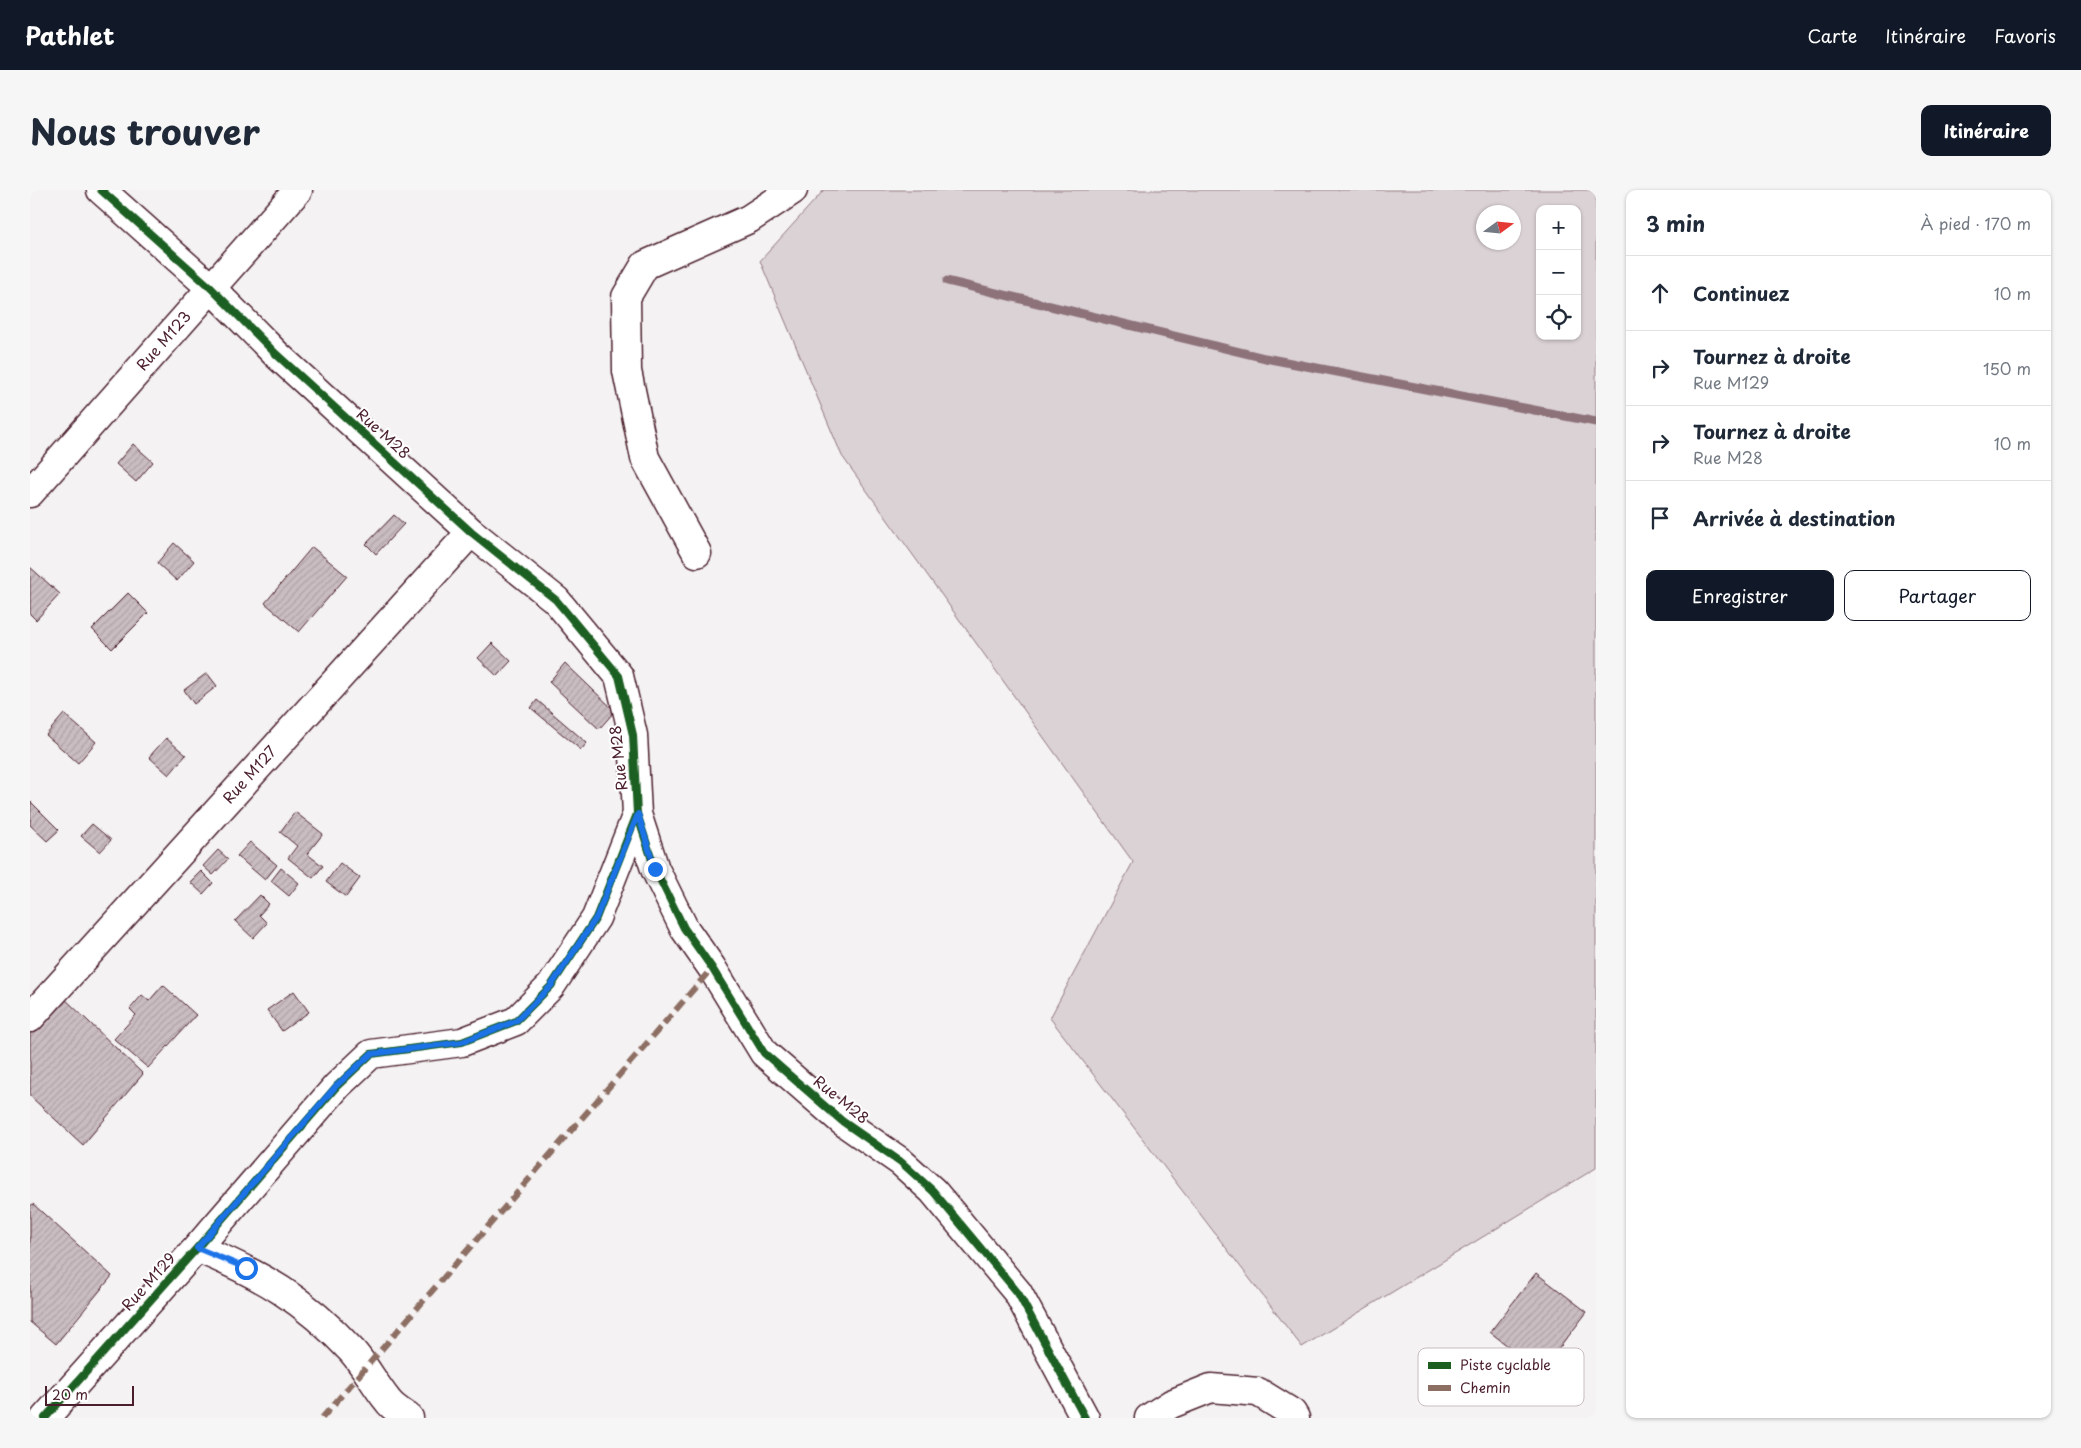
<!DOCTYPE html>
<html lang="fr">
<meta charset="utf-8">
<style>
body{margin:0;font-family:"Playpen Sans",sans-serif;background:#f6f6f7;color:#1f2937}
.controls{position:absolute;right:15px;top:15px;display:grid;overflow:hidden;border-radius:10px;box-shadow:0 1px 4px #0004}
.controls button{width:45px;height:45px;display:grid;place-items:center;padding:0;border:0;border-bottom:1px solid #e0e1e3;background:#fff;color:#1f2937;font:25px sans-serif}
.compass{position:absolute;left:1446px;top:15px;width:45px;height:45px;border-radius:50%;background:#fff;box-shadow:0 1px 4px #0004;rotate:75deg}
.scale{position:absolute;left:15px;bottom:12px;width:89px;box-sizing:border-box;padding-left:5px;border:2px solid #4a1f2b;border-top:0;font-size:14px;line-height:18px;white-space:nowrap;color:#4a1f2b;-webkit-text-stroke:4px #fff;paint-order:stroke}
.stop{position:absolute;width:15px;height:15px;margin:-11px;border:4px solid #1a73e8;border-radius:50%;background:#fff}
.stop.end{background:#1a73e8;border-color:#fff;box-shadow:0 1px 5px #0008}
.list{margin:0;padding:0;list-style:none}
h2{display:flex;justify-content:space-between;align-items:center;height:65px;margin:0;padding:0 20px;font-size:21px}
h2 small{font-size:16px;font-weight:400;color:#747a83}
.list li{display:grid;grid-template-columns:32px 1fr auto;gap:15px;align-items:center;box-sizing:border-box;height:75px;padding:0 20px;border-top:1px solid #e0e1e3}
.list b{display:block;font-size:19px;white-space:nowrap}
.list p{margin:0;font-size:16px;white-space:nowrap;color:#747a83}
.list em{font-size:16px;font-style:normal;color:#747a83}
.actions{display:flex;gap:10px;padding:15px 20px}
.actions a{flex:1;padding:11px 0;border:1px solid #111827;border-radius:10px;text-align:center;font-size:18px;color:#111827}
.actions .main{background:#111827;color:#fff}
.icon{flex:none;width:28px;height:28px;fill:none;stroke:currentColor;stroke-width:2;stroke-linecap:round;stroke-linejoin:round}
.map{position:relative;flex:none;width:1566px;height:1228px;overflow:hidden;border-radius:10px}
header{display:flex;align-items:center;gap:30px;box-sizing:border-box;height:70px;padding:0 25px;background:#111827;color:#fff}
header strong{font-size:24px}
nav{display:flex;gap:28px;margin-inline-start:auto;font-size:18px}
.intro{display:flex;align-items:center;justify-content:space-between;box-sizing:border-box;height:120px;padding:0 30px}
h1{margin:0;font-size:35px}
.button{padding:12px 22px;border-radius:10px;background:#111827;color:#fff;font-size:18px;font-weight:700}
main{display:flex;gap:30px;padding:0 30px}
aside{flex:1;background:#fff;border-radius:10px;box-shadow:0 1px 4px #0004}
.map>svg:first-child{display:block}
.grass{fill:#dbd2d5;stroke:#927880;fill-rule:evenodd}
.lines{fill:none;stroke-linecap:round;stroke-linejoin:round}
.stream{stroke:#8d727a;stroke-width:9}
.building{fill:url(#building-hatch);stroke:#4a1f2b}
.street-casing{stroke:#4a1f2b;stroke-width:31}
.street{stroke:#fff;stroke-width:28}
.quiet{stroke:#8d6e63;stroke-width:6;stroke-dasharray:12 6;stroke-linecap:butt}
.cycleway-casing{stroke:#fff;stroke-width:11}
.cycleway{stroke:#1b5e20;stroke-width:8}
.route{stroke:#1a73e8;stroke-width:6}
.labels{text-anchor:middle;stroke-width:4;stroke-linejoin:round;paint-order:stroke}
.street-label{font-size:15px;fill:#4a1f2b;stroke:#fff}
.key{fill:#fff;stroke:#c9bcbf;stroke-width:1}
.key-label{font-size:14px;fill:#4a1f2b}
</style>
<header>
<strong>Pathlet</strong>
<nav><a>Carte</a><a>Itinéraire</a><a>Favoris</a></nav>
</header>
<div class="intro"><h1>Nous trouver</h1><a class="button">Itinéraire</a></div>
<main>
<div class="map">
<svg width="1566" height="1228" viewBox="0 0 1566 1228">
<defs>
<pattern id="building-hatch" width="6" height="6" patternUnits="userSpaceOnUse" patternTransform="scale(1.25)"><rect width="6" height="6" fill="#cabdc1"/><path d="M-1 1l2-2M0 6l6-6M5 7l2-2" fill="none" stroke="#afa2a6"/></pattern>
</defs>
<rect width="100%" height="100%" fill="#f4f2f2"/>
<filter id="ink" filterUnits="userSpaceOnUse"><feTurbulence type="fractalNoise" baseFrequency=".02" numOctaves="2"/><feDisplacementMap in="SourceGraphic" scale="10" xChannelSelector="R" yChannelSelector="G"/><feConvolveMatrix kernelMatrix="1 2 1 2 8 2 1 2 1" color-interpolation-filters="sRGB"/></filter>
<g filter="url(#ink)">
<path class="grass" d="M794 0H1566V978L1272 1157 1020 828 1103 672 812 266 730 71ZM1510 19H1547V146H1510ZM1454 22H1484V52H1454Z"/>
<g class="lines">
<path class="stream" d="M917 91 1235 168 1566 232"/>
</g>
<path class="building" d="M103 254 123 272 106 292 86 274Z
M364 325 374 334 346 364 336 354Z
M144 353 164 371 147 391 127 373Z
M282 357 317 386 269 442 235 413Z
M0 377 30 404 6 430 0 424Z
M98 403 118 423 82 459 62 439Z
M462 453 481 471 467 486 448 468Z
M535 473 585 521 569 539 519 492Z
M177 483 187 496 164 514 154 500Z
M507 510 557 553 551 560 501 518Z
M34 524 66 552 48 573 16 545Z
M136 548 156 565 139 585 119 567Z
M1 612 29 640 17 651 0 635Z
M265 622 293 644 277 664 293 676 283 688 258 668 267 656 250 642Z
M62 634 81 650 70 662 51 646Z
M220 652 247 675 235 690 207 666Z
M188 660 198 669 183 685 173 676Z
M310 673 330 688 316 707 296 692Z
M251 678 269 693 259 706 241 691Z
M171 681 183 693 173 704 160 692Z
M230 705 239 714 229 725 237 733 223 748 205 731Z
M133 795 166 825 118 878 84 849 106 825 100 819 112 805 119 811Z
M264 801 279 822 252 841 237 820Z
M31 805 113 884 53 955 0 906V837Z
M3 1014 82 1086 26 1154 0 1132V1016Z
M1506 1083 1557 1122 1511 1182 1460 1142Z"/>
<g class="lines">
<defs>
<path id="street" d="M71 0 181 98 246 164 441 342 526 410 589 486 603 545 607 624 625 679 654 738 682 778 734 863 812 931 871 972 903 1001 988 1103 1055 1228
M0 303 268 0
M667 363 615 268 597 181 596 107 615 75 719 29 763 0
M0 828 441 342
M167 1058C232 1085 274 1109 322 1161 336 1177 345 1195 358 1211 363 1218 372 1223 379 1228
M15 1228 167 1058 307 896 341 864 432 852 486 831 521 796 566 728 607 624
M1119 1228 1141 1214 1181 1198 1228 1202 1262 1223 1265 1228"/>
</defs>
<use href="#street" class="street-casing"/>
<use href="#street" class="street"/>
<path class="quiet" d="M292 1228 682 778"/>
<defs>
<path id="cycleway" d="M71 0 181 98 246 164 441 342 526 410 589 486 603 545 607 624 625 679 654 738 682 778 734 863 812 931 871 972 903 1001 988 1103 1055 1228
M15 1228 167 1058 307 896 341 864 432 852 486 831 521 796 566 728 607 624"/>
</defs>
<use href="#cycleway" class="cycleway-casing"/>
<use href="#cycleway" class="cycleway"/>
</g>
</g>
<g class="lines" filter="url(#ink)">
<path class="route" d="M216 1078 167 1058 306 896 341 864 432 852 486 831 521 796 566 728 608 624 625 679"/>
</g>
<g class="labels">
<g class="street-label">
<text transform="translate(134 151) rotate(-49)" y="5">Rue M123</text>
<text transform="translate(353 244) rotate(42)" y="5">Rue M28</text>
<text transform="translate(589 568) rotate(-96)" y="5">Rue M28</text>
<text transform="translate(220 585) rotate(-48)" y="5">Rue M127</text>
<text transform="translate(811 910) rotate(39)" y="5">Rue M28</text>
<text transform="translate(119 1092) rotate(-48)" y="5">Rue M129</text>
</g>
</g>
<rect x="1388" y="1158" width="166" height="58" rx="8" class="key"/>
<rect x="1398" y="1172" width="23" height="7" fill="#1b5e20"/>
<rect x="1398" y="1195" width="23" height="6" fill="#8d6e63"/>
<g class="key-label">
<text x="1430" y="1180">Piste cyclable</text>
<text x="1430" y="1203">Chemin</text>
</g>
</svg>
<div class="controls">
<button>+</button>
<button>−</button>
<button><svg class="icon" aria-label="locate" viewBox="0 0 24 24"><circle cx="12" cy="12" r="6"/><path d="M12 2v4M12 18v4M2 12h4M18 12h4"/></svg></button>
</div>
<svg class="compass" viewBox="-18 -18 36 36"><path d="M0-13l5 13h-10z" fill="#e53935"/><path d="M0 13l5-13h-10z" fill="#747a83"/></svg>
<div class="scale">20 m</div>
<div class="stop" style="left:216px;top:1078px"></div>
<div class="stop end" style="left:625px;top:679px"></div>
</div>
<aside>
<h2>3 min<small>À pied · 170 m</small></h2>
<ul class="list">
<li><svg class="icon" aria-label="ahead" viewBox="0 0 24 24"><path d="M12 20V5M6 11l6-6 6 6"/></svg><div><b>Continuez</b></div><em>10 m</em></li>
<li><svg class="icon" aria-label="right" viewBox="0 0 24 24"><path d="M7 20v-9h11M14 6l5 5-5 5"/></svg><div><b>Tournez à droite</b><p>Rue M129</p></div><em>150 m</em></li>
<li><svg class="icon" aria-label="right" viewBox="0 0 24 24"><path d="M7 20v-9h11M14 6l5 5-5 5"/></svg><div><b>Tournez à droite</b><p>Rue M28</p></div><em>10 m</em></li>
<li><svg class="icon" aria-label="arrive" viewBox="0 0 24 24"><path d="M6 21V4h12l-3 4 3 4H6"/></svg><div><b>Arrivée à destination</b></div></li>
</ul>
<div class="actions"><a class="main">Enregistrer</a><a>Partager</a></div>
</aside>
</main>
